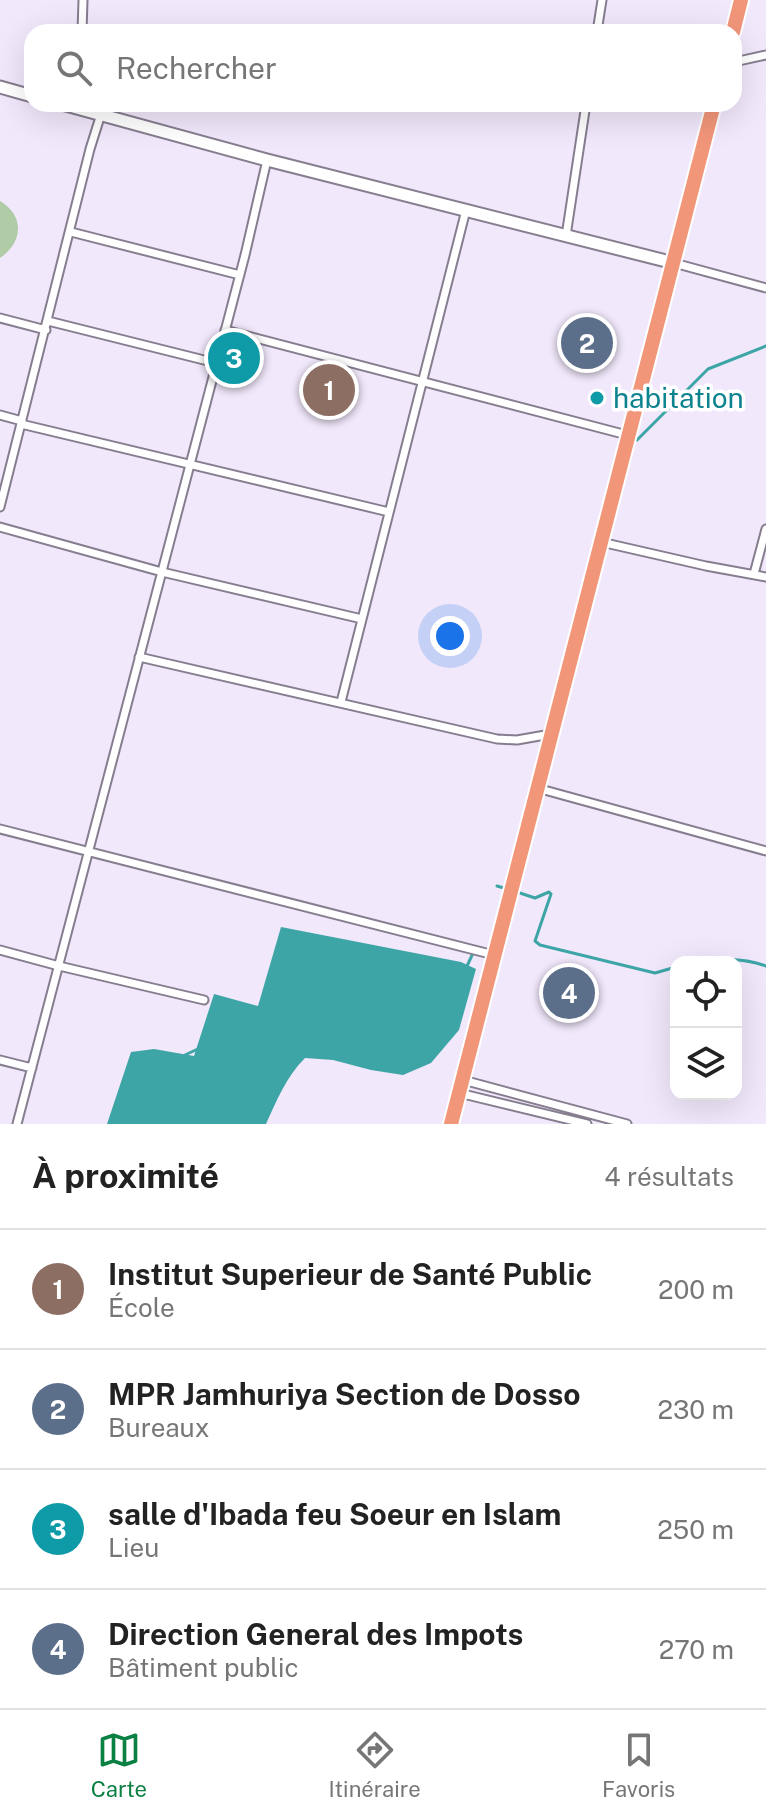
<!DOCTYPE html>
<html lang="fr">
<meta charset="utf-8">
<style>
body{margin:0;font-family:"Public Sans",sans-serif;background:#f6f6f6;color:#222}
.controls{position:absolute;right:24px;bottom:24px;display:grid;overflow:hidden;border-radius:16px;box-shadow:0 8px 32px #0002}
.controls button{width:72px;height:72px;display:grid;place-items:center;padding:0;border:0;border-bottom:2px solid #e0e0e0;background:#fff;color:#222;font:40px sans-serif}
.you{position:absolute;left:450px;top:636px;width:28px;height:28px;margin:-20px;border:6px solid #fff;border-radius:50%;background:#1a73e8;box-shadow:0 0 0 12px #1a73e833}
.badge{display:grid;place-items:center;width:52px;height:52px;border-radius:50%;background:#0b8043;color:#fff;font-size:26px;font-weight:700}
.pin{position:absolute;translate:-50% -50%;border:4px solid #fff;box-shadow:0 2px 8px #0006}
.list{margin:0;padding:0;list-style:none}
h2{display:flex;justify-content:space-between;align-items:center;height:104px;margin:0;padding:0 32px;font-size:34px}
h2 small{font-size:26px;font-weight:400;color:#767676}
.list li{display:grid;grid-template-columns:52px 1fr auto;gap:24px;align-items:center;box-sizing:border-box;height:120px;padding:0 32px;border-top:2px solid #e0e0e0}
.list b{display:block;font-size:30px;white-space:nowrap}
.list p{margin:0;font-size:26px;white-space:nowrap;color:#767676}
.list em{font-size:26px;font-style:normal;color:#767676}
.icon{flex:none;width:44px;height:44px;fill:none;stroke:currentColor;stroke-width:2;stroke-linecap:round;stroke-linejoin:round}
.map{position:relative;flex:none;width:766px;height:1124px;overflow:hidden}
.search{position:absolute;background:#fff;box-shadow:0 8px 32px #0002;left:24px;right:24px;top:24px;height:88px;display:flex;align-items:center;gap:20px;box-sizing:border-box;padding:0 28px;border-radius:24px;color:#767676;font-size:30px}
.sheet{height:584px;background:#fff}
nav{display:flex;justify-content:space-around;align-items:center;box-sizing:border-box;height:112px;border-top:2px solid #e0e0e0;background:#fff;font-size:22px;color:#767676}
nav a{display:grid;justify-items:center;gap:4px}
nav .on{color:#0b8043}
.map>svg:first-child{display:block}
.green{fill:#afcca7}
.water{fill:#3ea5a7}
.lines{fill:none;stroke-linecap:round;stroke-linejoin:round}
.stream{stroke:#3ea5a7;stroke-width:3}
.street-casing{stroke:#867d8f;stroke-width:11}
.secondary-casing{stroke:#867d8f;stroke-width:15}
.highway-casing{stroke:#fff;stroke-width:18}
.street{stroke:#fff;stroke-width:7}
.secondary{stroke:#fff;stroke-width:11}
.highway{stroke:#f2967a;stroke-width:14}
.culture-dot{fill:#0f9aa8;stroke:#fff;stroke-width:3}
.labels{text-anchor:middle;stroke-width:7;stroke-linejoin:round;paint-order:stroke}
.culture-label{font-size:28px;fill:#0d838f;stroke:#fff;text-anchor:start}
</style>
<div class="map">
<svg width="766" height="1124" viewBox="0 0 766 1124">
<rect width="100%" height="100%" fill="#f1e8fb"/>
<path class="green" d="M0 201C25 216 23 242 0 258Z"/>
<path class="water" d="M281 927 461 962 476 969 459 1030 431 1063 403 1075 371 1070 333 1060 305 1058C286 1077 277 1100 266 1124H107L131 1052 154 1049 194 1056 214 994 258 1006Z"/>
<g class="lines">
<path class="stream" d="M637 440 708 369 766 346
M497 886 507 889
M514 891 535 898 549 892 551 894 535 941 540 945 655 973 676 967
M692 962C718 959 741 957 766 966
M467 966 474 951
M185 1055 200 1048"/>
<defs>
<path id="street" d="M82 32 83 0
M597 32 602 0
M734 62 766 55
M71 232 240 275
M566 236 586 104
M674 263 766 288
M0 318 46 330
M48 321 216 363
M225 330 627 435
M0 415 22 421
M21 424 389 512
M0 507 90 149 101 114
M0 527 162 572 362 619
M601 542 706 566 766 577
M754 574 766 529
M139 657 497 739 517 740 551 734
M341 702 466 210
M537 788 766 851
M0 829 494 955
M0 950 59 966 204 1000
M0 1060 32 1068
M463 1080 627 1124
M459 1093 587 1124
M17 1124 245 255 267 160"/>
<path id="secondary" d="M0 87 32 96
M62 104 267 160 674 263"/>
<path id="highway" d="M733 32 741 0
M451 1124 714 104"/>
</defs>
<use href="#street" class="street-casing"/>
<use href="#secondary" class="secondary-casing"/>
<use href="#highway" class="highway-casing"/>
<use href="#street" class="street"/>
<use href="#secondary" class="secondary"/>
<use href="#highway" class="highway"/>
</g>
<circle class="culture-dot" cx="597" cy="398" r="8"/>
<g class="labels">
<g class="culture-label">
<text x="613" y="408">habitation</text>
</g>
</g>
</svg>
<div class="controls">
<button><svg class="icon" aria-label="locate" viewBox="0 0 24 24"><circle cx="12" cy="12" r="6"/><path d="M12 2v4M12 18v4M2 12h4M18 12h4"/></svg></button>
<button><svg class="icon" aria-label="layers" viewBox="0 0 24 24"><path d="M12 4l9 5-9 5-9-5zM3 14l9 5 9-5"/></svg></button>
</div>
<div class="you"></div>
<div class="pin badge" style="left:329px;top:390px;background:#8d6e63">1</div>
<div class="pin badge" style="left:587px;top:343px;background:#5c6f8a">2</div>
<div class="pin badge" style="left:234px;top:358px;background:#0f9aa8">3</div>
<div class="pin badge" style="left:569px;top:993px;background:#5c6f8a">4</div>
<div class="search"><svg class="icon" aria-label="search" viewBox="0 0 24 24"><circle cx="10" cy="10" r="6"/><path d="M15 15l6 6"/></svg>Rechercher</div>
</div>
<section class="sheet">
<h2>À proximité<small>4 résultats</small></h2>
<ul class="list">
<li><span class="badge" style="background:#8d6e63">1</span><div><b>Institut Superieur de Santé Public</b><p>École</p></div><em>200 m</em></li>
<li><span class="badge" style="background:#5c6f8a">2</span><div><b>MPR Jamhuriya Section de Dosso</b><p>Bureaux</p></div><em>230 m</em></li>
<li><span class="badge" style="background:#0f9aa8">3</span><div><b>salle d'Ibada feu Soeur en Islam</b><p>Lieu</p></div><em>250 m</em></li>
<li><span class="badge" style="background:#5c6f8a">4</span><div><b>Direction General des Impots</b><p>Bâtiment public</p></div><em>270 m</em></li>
</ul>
</section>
<nav>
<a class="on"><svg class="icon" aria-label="map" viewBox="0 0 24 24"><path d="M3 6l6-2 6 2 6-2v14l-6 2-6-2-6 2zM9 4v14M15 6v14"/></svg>Carte</a>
<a><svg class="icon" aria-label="directions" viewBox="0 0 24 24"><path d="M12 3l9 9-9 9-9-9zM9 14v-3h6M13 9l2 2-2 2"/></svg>Itinéraire</a>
<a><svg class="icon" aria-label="saved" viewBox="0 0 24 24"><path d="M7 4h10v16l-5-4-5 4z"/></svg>Favoris</a>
</nav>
